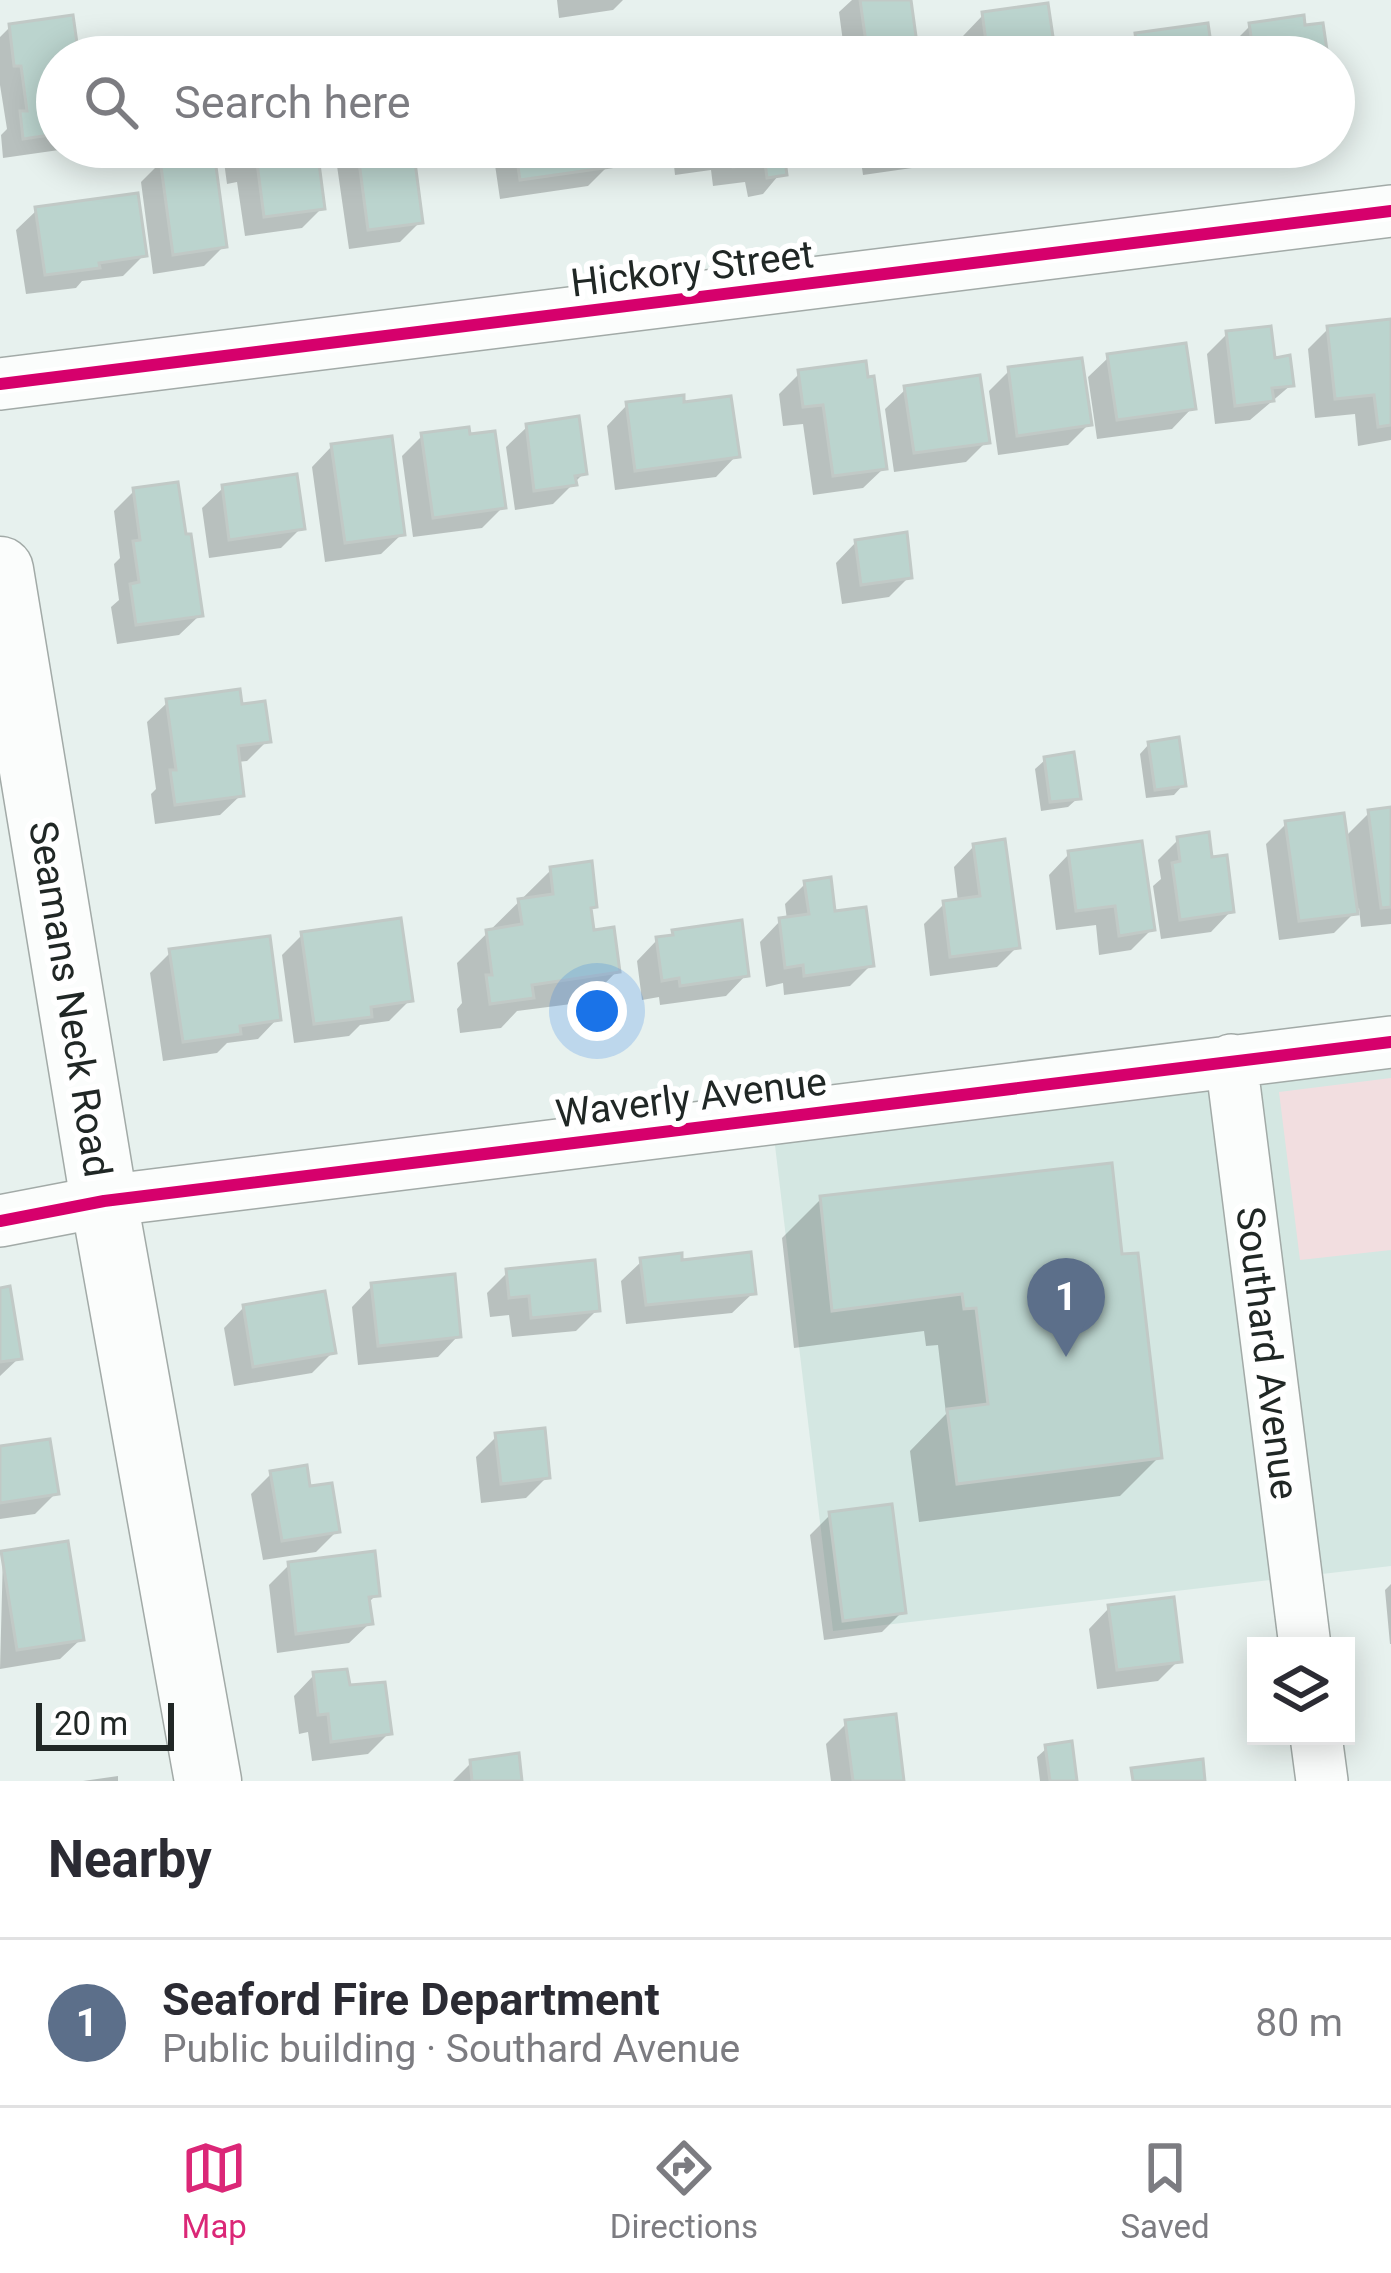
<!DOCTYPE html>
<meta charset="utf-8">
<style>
body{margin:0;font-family:Roboto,sans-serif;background:#f2f2f3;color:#2b2b33}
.controls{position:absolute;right:36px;bottom:36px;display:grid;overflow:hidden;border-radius:0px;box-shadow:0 6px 30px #0003}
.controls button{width:108px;height:108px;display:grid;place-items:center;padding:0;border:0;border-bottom:3px solid #e1e1e2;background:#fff;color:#2b2b33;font:60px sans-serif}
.scale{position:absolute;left:36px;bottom:30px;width:138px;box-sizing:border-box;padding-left:12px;border:6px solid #202725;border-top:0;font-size:33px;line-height:42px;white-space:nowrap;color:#202725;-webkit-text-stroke:9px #fff;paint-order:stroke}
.you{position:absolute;left:597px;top:1011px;width:42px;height:42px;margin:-30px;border:9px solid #fff;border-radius:50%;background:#1a73e8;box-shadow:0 0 0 18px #1a73e833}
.badge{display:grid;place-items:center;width:78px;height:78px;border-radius:50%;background:#db2777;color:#fff;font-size:39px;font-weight:700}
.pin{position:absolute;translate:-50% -99px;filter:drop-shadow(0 3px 6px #0008)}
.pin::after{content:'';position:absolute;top:63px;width:42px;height:36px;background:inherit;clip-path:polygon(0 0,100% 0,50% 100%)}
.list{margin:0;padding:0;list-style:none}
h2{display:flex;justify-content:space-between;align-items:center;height:156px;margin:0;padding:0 48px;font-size:51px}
h2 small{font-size:39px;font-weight:400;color:#7c7c81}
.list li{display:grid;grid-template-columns:78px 1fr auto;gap:36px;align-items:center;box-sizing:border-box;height:168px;padding:0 48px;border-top:3px solid #e1e1e2}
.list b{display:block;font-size:45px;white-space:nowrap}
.list p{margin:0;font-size:39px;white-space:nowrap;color:#7c7c81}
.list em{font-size:39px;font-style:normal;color:#7c7c81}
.icon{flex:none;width:66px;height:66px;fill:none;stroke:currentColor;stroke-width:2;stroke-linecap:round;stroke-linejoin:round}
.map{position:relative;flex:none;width:1391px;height:1781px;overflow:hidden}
.search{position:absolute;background:#fff;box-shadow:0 6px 30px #0003;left:36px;right:36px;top:36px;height:132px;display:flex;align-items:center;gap:30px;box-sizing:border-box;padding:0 42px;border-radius:66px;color:#7c7c81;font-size:45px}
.sheet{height:324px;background:#fff}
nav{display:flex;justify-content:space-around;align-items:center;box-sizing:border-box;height:168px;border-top:3px solid #e1e1e2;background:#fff;font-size:33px;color:#7c7c81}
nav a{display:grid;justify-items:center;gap:6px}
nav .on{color:#db2777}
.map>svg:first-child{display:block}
.built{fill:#d4e7e2}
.green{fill:#f2dee0}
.shadow{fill:#0003}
.building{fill:#bbd4ce;stroke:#c1c9c6;stroke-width:3}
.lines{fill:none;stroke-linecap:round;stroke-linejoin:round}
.minor-casing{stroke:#a2aaa7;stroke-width:54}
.tertiary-casing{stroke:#a2aaa7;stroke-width:69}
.minor{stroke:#fbfdfc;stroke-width:51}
.tertiary{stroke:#fbfdfc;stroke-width:66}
.cycleway-casing{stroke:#fff;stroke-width:20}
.cycleway{stroke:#d6006c;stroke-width:12}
.labels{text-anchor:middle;stroke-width:12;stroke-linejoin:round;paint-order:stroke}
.street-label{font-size:39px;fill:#202725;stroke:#fff}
</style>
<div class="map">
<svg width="1391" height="1781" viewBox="0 0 1391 1781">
<rect width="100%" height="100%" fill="#e7f1ee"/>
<path class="built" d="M1391 1034V1566L833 1631 771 1112Z"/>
<path class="green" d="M1391 1078V1250L1300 1260 1279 1092Z"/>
<path class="shadow" d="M557 0H623L613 10 559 18Z
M852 0H908L915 50 908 57H845L839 12Z
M983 15 1053 57H966L963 36Z
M1250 26 1303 29 1325 57H1231L1230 46Z
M10 27 76 57H57V147H80L3 158 1 135 7 129 0 85V37Z
M1136 36 1210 57H1116Z
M222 147H323L324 153 316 161 322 208 302 228 245 236 237 182 227 184Z
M349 147H410L420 222 400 242 349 249 336 159Z
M514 147H606L608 166 588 186 500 199 495 165Z
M672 147H791L793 158 763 194 748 197 745 182 713 186 711 170 675 175Z
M859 147H939L919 167 863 175Z
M161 162 224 246 204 266 153 274 141 182Z
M37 210 144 255 123 276 82 281 76 288 26 294 16 230Z
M1391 322V440L1358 446 1355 414 1315 418 1308 349 1329 328Z
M1227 334 1272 361 1291 385 1250 420 1215 424 1207 354Z
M1109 357 1192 408 1172 429 1097 439 1088 377Z
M1010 370 1089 424 1068 445 998 455 989 391Z
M800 373 884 468 863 488 813 495 803 424 783 426 779 394Z
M906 389 986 442 966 462 894 472 885 409Z
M627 405 682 406 736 456 716 477 615 490 607 426Z
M527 427 584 473 553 504 515 510 506 447Z
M422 436 503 507 482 528 413 537 402 456Z
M332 446 402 534 381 554 325 562 312 467Z
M223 488 301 528 281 548 209 558 202 508Z
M134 491 200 615 179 635 117 644 111 607 119 600 114 564 120 558 114 511Z
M856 542 909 577 889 597 842 604 836 563Z
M168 702 239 708 268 740 247 761 237 762 241 795 220 815 155 824 151 794 156 789 147 722Z
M1149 744 1183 785 1174 795 1146 798 1140 754Z
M1045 760 1078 798 1068 807 1041 811 1035 769Z
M1391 810V924L1361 927 1359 908 1334 933 1279 940 1266 844 1286 824 1344 838 1369 813Z
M1178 840 1231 911 1211 932 1161 939 1153 886 1161 879 1158 860Z
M974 846 1017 947 997 967 930 976 924 924 944 904 958 902 954 867Z
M1069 854 1152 929 1131 950 1099 955 1096 925 1056 930 1049 875Z
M551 870 594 906 589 911 591 933 617 971 587 1002 517 1011 501 1028 460 1033 457 1009 462 1003 457 963Z
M805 884 871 965 850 986 784 995 783 983 766 987 760 942 780 921 787 920 785 904Z
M674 932 746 975 726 996 660 1005 659 997 642 1000 637 961 657 940 667 939Z
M302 935 410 1000 389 1021 360 1025 349 1036 294 1043 282 955Z
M171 952 278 1018 258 1039 227 1043 217 1053 163 1061 150 973Z
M821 1199 1120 1258 1159 1457 1120 1496 919 1522 910 1451 946 1414 938 1345 926 1346 924 1331 794 1348 782 1238Z
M642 1261 679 1263 753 1293 732 1313 626 1324 621 1281Z
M508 1272 597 1310 576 1331 512 1337 509 1315 490 1317 487 1293Z
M372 1286 458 1336 438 1357 358 1365 352 1307Z
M0 1291 19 1358 0 1376Z
M244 1307 333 1352 312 1373 234 1386 224 1328Z
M497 1436 547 1477 526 1498 481 1503 476 1457Z
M0 1449 56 1493 35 1514 0 1519Z
M272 1473 308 1489 337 1531 316 1552 263 1560 251 1494Z
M830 1515 902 1612 882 1632 824 1640 810 1535Z
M3 1554 81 1639 60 1659 0 1669Z
M289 1565 377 1594 367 1604 370 1623 349 1643 277 1653 269 1585Z
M1391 1584V1644H1390L1385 1590Z
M1109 1608 1178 1661 1158 1681 1097 1689 1089 1629Z
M314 1675 347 1689 389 1733 368 1754 312 1761 308 1732 299 1734 294 1696Z
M847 1723 901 1781H831L826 1744Z
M1047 1748 1074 1781H1040L1037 1757Z
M471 1763 519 1781H453Z
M118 1776V1781H83Z"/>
<path class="building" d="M860 0H911L918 51 868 57Z
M1048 3 1056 57H988L982 12Z
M73 15 79 57H57V134L23 139 20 111H27L21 66H14L9 24Z
M1304 15 1305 25 1323 23 1328 57H1254L1249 23Z
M1208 23 1213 57H1138L1135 33Z
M244 147H326L327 154 318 156 325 209 264 217 257 163 247 165Z
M357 147H413L423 223 368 230Z
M515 147H609L611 167 520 180Z
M694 147H794L796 159 785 160 787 175 767 178 765 163 733 167 731 151 695 156Z
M214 152 227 247 173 255 160 159Z
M138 193 147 256 99 263 100 268 45 275 35 207Z
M1391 319V425L1378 427 1374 395 1335 399 1327 326Z
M1271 326 1275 358 1290 355 1294 386 1272 388 1274 401 1235 406 1226 331Z
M1186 343 1196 409 1117 420 1107 354Z
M1082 358 1092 425 1017 436 1008 367Z
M866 361 868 377 874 376 887 469 833 476 823 405 803 407 798 370Z
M980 375 990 443 914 453 904 386Z
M684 395V402L731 396 740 457 635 471 626 402Z
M579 416 587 474 575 476 577 485 534 491 526 424Z
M469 427 470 434 495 431 506 508 433 518 421 433Z
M392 436 405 535 345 543 331 444Z
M297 474 305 529 229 540 222 485Z
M178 482 186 534H191L203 616 136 625 130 584 139 582 133 541 140 540 133 488Z
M907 532 912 578 861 585 855 540Z
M240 689 242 704 265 701 271 742 238 746 244 796 175 805 170 770H176L166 699Z
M1179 737 1186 786 1155 790 1148 742Z
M1074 752 1081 799 1050 802 1044 757Z
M1391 807V907L1381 908 1368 810Z
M1344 813 1358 914 1299 921 1285 821Z
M1209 832 1212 857 1227 855 1234 912 1180 920 1172 863 1180 861 1177 837Z
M1005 839 1020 948 950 957 943 901 980 896 973 844Z
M1142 841 1155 930 1119 936 1115 906 1076 911 1068 851Z
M592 861 597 907 591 908 594 930 614 927 620 972 532 985 534 998 490 1004 486 975H492L486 930 522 924 518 899 553 894 550 867Z
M831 877 835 911 866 907 874 966 804 976 803 965 785 968 779 918 809 914 804 881Z
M401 918 413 1001 371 1007 372 1017 314 1024 301 932Z
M742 920 749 976 680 986 679 978 662 981 656 937 673 935 672 930Z
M270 936 281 1020 240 1026 241 1034 183 1042 169 949Z
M1112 1163 1122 1254 1138 1253 1162 1458 957 1484 947 1409 988 1404 976 1308 964 1309 962 1294 832 1311 820 1196Z
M751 1252 756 1294 646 1305 640 1258 682 1253V1260Z
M595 1260 600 1311 531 1318 529 1296 509 1298 506 1269Z
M455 1274 461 1337 378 1346 371 1283Z
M10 1286 22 1359 0 1362V1288Z
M325 1291 336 1353 253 1367 243 1305Z
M545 1428 550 1478 501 1484 495 1433Z
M50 1439 59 1494 0 1503V1446Z
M307 1465 310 1486 332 1483 340 1532 282 1541 270 1471Z
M892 1504 906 1613 843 1621 829 1512Z
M68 1541 84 1640 17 1650 1 1551Z
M375 1551 380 1596 369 1597 373 1624 296 1634 288 1562Z
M1174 1597 1182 1662 1117 1670 1108 1605Z
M347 1669 350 1685 385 1682 392 1734 331 1742 328 1714 318 1715 313 1672Z
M896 1714 904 1781H853L845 1720Z
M1072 1741 1077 1781H1050L1045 1745Z
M519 1753 522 1781H472L470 1760Z
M1203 1759 1205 1781H1133L1131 1768Z"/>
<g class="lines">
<defs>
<path id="minor" d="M0 384 1391 211
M1231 1060 1305 1646
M0 1221 104 1201 1391 1042
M1316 1736 1322 1781"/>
<path id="tertiary" d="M0 570 104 1201 208 1781"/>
</defs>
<use href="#minor" class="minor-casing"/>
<use href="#tertiary" class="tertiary-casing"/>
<use href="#minor" class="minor"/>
<use href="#tertiary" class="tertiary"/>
<defs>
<path id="cycleway" d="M0 384 1391 211
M0 1221 104 1201 1391 1042"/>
</defs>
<use href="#cycleway" class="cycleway-casing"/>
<use href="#cycleway" class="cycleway"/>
</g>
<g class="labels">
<g class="street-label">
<text transform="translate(692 268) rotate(-7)" y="14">Hickory Street</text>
<text transform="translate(71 999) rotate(81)" y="14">Seamans Neck Road</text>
<text transform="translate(691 1097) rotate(-7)" y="14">Waverly Avenue</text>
<text transform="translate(1268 1353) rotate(83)" y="14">Southard Avenue</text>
</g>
</g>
</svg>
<div class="controls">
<button><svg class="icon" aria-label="layers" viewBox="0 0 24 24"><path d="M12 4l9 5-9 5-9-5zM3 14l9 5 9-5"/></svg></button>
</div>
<div class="scale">20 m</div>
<div class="you"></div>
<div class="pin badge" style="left:1066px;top:1357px;background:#5c6f8a">1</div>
<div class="search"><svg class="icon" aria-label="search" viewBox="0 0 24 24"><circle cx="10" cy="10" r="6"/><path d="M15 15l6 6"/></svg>Search here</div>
</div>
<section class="sheet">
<h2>Nearby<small></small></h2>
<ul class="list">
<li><span class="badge" style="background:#5c6f8a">1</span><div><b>Seaford Fire Department</b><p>Public building · Southard Avenue</p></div><em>80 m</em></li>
</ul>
</section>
<nav>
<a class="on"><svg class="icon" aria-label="map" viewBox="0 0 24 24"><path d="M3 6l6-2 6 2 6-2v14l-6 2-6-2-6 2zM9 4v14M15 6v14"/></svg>Map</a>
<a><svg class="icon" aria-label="directions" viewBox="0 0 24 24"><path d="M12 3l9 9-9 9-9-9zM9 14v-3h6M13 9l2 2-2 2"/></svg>Directions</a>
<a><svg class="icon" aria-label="saved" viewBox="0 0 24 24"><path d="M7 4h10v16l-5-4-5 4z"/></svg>Saved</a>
</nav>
